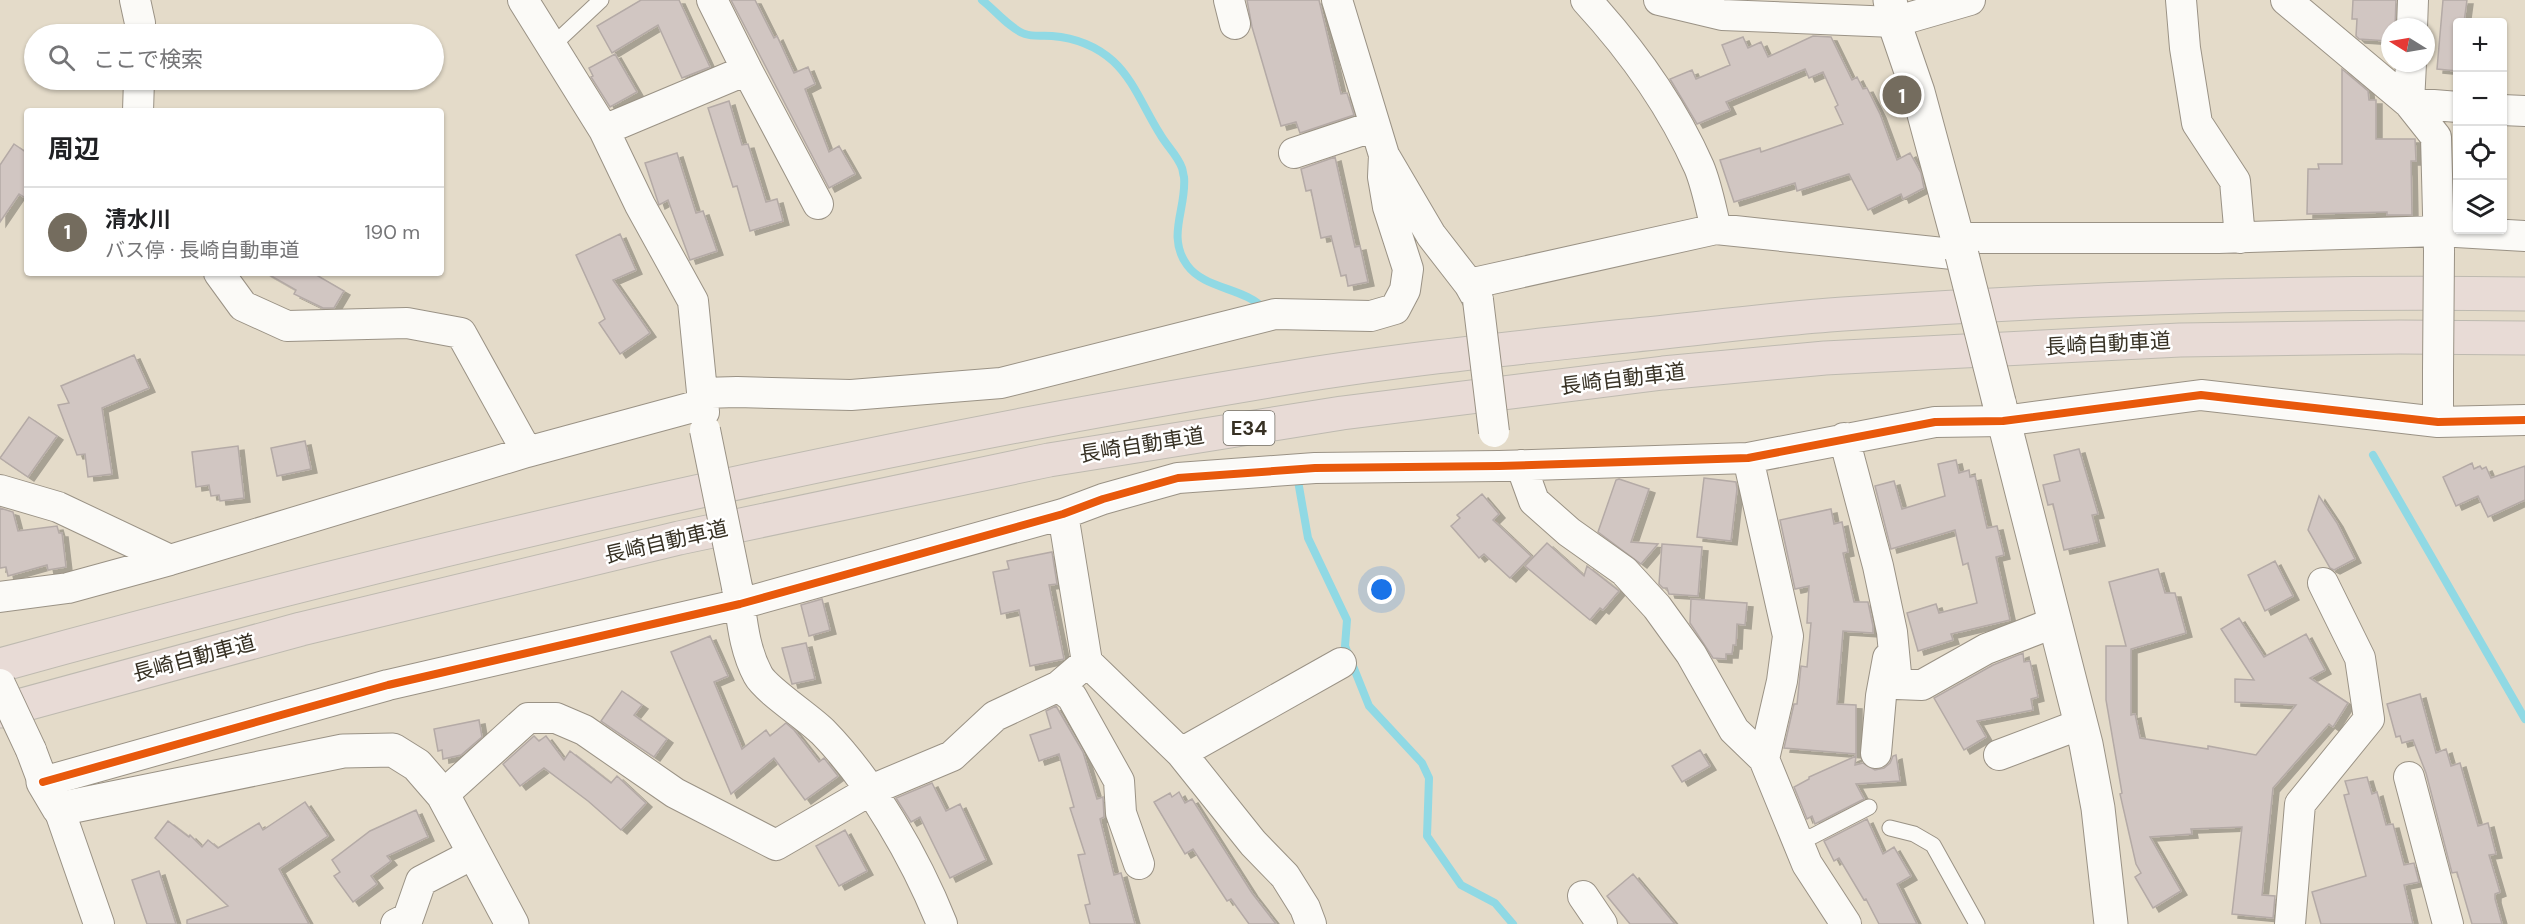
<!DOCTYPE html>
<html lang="ja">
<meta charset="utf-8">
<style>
body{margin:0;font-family:"DM Sans","Noto Sans JP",sans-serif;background:#f6f6f6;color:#202124}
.controls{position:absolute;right:18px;top:18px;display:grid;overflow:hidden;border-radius:6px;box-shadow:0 2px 4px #0004}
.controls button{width:54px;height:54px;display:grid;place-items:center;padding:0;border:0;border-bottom:2px solid #e0e0e0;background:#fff;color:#202124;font:30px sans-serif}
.compass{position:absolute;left:2381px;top:18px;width:54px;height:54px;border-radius:50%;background:#fff;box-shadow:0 2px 4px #0004;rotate:281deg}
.you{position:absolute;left:1382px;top:590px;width:21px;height:21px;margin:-15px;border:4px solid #fff;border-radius:50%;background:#1a73e8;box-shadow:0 0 0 9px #1a73e833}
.badge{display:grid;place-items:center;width:39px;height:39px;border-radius:50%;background:#746c5e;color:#fff;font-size:20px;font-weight:700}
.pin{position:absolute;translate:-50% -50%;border:3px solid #fff;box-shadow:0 2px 6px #0006}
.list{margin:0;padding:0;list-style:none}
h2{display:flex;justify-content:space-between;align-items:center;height:78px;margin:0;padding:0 24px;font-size:26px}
h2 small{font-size:20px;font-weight:400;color:#757577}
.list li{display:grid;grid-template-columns:39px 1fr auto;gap:18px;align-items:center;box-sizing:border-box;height:90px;padding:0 24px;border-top:2px solid #e0e0e0}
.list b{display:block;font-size:22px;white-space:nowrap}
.list p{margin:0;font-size:20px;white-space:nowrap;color:#757577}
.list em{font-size:20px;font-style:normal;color:#757577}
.icon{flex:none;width:33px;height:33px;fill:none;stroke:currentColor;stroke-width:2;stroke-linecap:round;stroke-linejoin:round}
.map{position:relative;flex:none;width:2525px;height:924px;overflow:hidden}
.search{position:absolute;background:#fff;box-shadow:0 2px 4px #0004;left:24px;top:24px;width:420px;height:66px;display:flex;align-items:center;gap:15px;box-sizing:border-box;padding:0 21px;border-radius:33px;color:#757577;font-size:22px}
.panel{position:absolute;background:#fff;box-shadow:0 2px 4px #0004;left:24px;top:108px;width:420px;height:168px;border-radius:6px}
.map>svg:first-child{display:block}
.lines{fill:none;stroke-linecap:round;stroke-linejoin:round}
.stream{stroke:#90d9e4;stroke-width:8}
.building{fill:#d1c6c2;stroke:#b4aaa6;stroke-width:1.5;filter:url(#shadow)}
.lane-casing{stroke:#9a9285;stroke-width:17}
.street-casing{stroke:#9a9285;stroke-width:32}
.secondary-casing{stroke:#9a9285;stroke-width:35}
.highway-casing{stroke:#bebab0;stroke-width:35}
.lane{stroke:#fbfaf7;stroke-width:15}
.street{stroke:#fbfaf7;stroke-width:30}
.secondary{stroke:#fbfaf7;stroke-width:33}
.highway{stroke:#e8dbd6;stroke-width:33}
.street-bridge-casing{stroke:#9a9285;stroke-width:32;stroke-linecap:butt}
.secondary-bridge-casing{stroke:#9a9285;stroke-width:35;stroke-linecap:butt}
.street-bridge{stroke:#fbfaf7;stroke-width:30}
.secondary-bridge{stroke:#fbfaf7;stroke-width:33}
.cycleway-casing{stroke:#fff;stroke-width:11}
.cycleway{stroke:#e8590c;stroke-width:8}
.labels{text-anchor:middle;stroke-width:5;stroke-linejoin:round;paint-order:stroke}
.shield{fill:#fff;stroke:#736f66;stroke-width:1.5}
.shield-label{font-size:20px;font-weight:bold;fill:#373124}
.street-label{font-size:21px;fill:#373124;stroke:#fff}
</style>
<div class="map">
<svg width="2525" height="924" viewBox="0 0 2525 924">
<defs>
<filter id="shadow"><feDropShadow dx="6" dy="4" stdDeviation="0" flood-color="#0004"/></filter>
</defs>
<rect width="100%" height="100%" fill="#e4dbc9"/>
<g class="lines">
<path class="stream" d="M982 0C995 10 1010 29 1025 34 1034 37 1042 35 1052 36 1076 38 1095 45 1113 61 1134 80 1145 111 1160 134 1166 145 1178 156 1182 168 1183 171 1183 174 1184 177 1187 208 1166 236 1187 265 1205 290 1245 287 1265 310
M2373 455 2525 719
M1297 475 1308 538 1347 620 1345 646 1369 706 1422 763 1429 778 1427 836 1461 885 1495 903 1513 924"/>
</g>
<path class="building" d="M641 0H679L710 67 682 78 658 25 612 53 597 26Z
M731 0H755L774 38 777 36 794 73 808 67 815 84 805 89 829 152 839 146 855 174 829 188Z
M1247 0H1319L1341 94 1347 93 1354 115 1300 133 1296 122 1281 126 1252 27Z
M2353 0H2396L2395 27H2390L2388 41 2359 39 2356 36 2357 19H2352Z
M2443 0H2467L2464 22H2457V71L2437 69Z
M1813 36 1831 37 1852 80 1857 77 1863 89 1867 88 1880 114 1897 160 1910 153 1921 173 1924 188 1903 199 1901 194 1868 210 1849 174 1797 191 1795 183 1734 202 1720 160 1760 148 1761 152 1843 124 1835 107 1838 105 1823 72 1809 78 1805 69 1726 102 1730 110 1697 124 1670 79 1692 70 1696 79 1730 65 1722 45 1743 37 1748 48 1761 42 1768 57Z
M615 54 637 92 610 107 591 77 593 76 589 68Z
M2342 69 2368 91 2369 100H2376V139H2415L2416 161H2411L2412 215H2387V212L2307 214 2308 169H2319L2318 164H2342Z
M729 101 742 145 748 144 766 202 777 199 783 221 750 231 737 186 733 187 708 108Z
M14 144 27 153V199L19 194 0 222V165Z
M677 153 696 213 703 211 717 251 690 260 668 200 659 205 645 163Z
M1335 157 1355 247 1360 246 1368 282 1348 286 1346 275 1341 276 1331 236 1321 238 1311 190 1306 191 1301 169Z
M620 234 636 270 613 280 650 333 620 354 599 323 605 319 576 255Z
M266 273H313L344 291 334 308H323L294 294 296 290Z
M134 355 149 388 102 408 112 474 88 477 85 454 77 455 58 405 69 403 61 386Z
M29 417 57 436 28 477 0 458Z
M305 441 311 469 277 476 271 448Z
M238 446 244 498 220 501 219 495 211 496 209 485 196 487 192 452Z
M2079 449 2098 514 2092 515 2099 542 2064 550 2053 504 2048 505 2043 485 2060 481 2054 455Z
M1956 460 1959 473 1969 470 1970 477 1975 476 1987 528 1997 526 2004 555 1996 557 2010 620 1951 634 1953 640 1918 651 1907 613 1936 604 1939 613 1977 603 1968 563 1963 565 1955 530 1891 549 1875 486 1894 481 1902 509 1945 496 1938 464Z
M2472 463 2474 469 2480 466 2482 469 2486 467 2491 478 2525 466V500L2488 517 2478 496 2456 506 2443 477Z
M1704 478 1736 482 1737 489 1731 541 1697 537Z
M1619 479 1649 489 1631 542 1658 544 1641 564 1598 532 1616 480Z
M1482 494 1499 514 1493 520 1531 556 1510 578 1484 554 1479 558 1451 526 1460 518 1457 515Z
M2319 496 2337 523 2355 559 2334 570 2330 568 2308 530Z
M0 508 13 512 18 531 57 526 59 533H62L66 567 48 570 47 565 8 576 6 567 0 568Z
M1831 509 1834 524 1842 522 1848 552 1843 553 1854 602H1868L1873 626V633L1843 631 1837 704 1856 705V754L1784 748 1794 704H1797L1801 666 1807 667 1811 623H1807L1809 586 1795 589 1780 520Z
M1547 543 1584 576 1587 566 1619 591 1603 610 1600 608 1590 620 1525 566Z
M1662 544 1702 547 1698 596 1669 594 1667 588H1663L1659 584Z
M1052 552 1057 584 1049 585 1064 659 1030 666 1019 610 1001 614 993 572 1009 569 1007 561Z
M2275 561 2293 596 2265 611 2248 575Z
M2158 569 2165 593H2175L2186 633 2131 649V715L2135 714 2140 738 2208 749V746L2256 755 2296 705 2235 702V679L2254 680 2221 629 2239 618 2264 657 2306 634 2325 670 2310 678 2348 703 2333 727 2329 724 2273 788 2262 895 2275 896 2273 918 2232 914 2242 827 2191 829 2192 834 2150 837 2181 891 2153 908 2135 877 2141 873 2136 864 2120 794 2122 793 2106 700V646H2126L2109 582Z
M822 599 830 630 809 636 801 605Z
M1691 599 1747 603 1745 625 1737 624 1736 645H1733L1732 654H1726V659L1713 658 1690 623Z
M710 636 728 676 714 682 742 749 766 730 770 736 786 723 794 730 819 762 824 758 838 776 805 800 774 758 731 794 671 652Z
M806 643 815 679 792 684 782 648Z
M2023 653 2024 662 2030 661 2038 697 2031 699 2033 710 1977 721 1986 737 1964 750 1934 698 1993 665Z
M622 691 642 705 634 715 667 739 654 757 601 721Z
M2420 694 2436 753 2446 749 2451 766 2460 763 2478 826 2488 823 2496 854 2489 855 2500 892 2495 894V899L2502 924H2472L2457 872 2452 873 2426 773 2413 740 2402 743 2400 736 2396 737 2387 704Z
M1056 706 1083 752 1097 799 1103 797 1104 817 1100 819 1114 875 1121 873 1135 924H1090L1085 905 1090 904 1078 855 1085 854 1070 808 1074 807 1059 754 1039 761 1030 735 1051 728 1046 711Z
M479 720 482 737 461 755 443 759 442 750 438 751 434 729Z
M534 736 539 741 546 736 564 760 570 751 611 783 617 776 646 803 621 830 588 801 544 768 520 786 503 764Z
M1700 750 1710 766 1682 782 1672 766Z
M1896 755 1900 781 1856 784 1864 799 1815 824 1812 816 1807 819 1794 787 1809 779V777L1856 756 1855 765 1863 763 1875 770 1884 768 1890 763 1893 756Z
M2367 777 2372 794 2377 792 2386 825 2393 824 2404 865 2414 863 2419 882 2404 885 2413 924H2321L2312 892 2366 876 2344 795 2349 794 2345 781Z
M932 783 946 811 960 804 986 860 950 878 920 817 911 822 896 798Z
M1179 792 1185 803 1192 799 1252 893 1276 924H1249L1231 899 1227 901 1193 849 1185 854 1154 802 1170 793 1172 797Z
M305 802 328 836 279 869 309 924H187V920L228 906 155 838 168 821 189 837 190 835 202 847 208 840 218 848 259 823 263 830Z
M416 810 428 837 387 856 391 861 371 876 377 884 353 902 334 876 340 872 332 860 370 831Z
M1867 819 1883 854 1894 847 1911 876 1897 884 1917 924H1879L1866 899 1864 900 1839 858 1834 861 1824 841Z
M845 830 867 871 839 886 816 846Z
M159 871 176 924H147L132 880Z
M1633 874 1675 924H1630L1607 896Z"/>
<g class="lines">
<defs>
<path id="lane" d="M553 45 601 0
M1890 828 1914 834 1933 845 1977 924
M1796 839 1813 836 1869 807"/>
<path id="street" d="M135 0 140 23V34
M523 0 604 130 640 205 693 301 704 412
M712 0 747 70
M1229 0 1235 24
M1337 0 1384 155 1431 235 1469 284 1478 300
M1586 0C1631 49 1672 106 1699 167 1707 186 1711 209 1716 229
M1659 0 1722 15 1894 22 1970 0
M2181 0 2185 48 2197 123 2235 181 2240 238
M2286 0 2409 103 2436 137 2439 251
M2412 27 2413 0
M2411 63 2409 103 2458 107
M2502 110 2525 111
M138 111 139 80
M604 130 747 70 818 204
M1294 153 1375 126
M1956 238H2218L2439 231 2525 236
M219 273 243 306 287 326 407 323 461 333 527 452 704 404
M1469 284 1716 229 1962 255
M703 393 737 392 851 395 1001 383 1275 314 1371 316 1395 309 1405 290 1408 269 1388 207 1383 177 1384 155
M2438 422V371
M1844 438 1878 566 1892 632 1897 684 1922 685 1986 649 2056 622
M1748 458 1788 636 1782 681 1764 759 1807 864 1846 924
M1521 465 1534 501 1569 532 1624 571 1657 607 1691 654 1734 730 1764 759
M0 490 58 507 170 560
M1063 514 1087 662
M737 587C742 617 743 647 758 675 766 690 808 717 823 732 872 782 916 859 942 924
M0 597 68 588 170 560 527 452
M1059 686 1072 697 1119 781 1121 813 1139 864
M31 750 43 782 388 685 740 604 1063 514 1103 499 1178 478 1315 468 1499 466 1748 458 1935 422 2003 421 2201 395 2438 422 2525 420
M1181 753 1341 663
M1876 753 1881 696 1888 658
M1999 755 2081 724
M2409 777 2448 924
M443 795 528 718H556L584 730 675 793 776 845 871 790 952 756 995 716 1059 686 1087 662 1181 753 1253 843 1285 876 1305 908 1311 924
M59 809 99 924
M1583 896 1602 924
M396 924 408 918 421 881 475 853
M2290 924 2300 804 2369 719 2360 658 2323 583"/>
<path id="secondary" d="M1890 0 1894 22 1918 92 1962 255
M1999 402 2086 744 2098 808 2111 924
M43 782 59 809 343 751 393 750 417 765 443 795 512 924"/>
<path id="highway" d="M0 665C426 548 857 448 1293 377 1404 359 1515 348 1626 336 1698 329 1771 319 1843 314 2070 298 2298 291 2525 294
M0 711 301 629 679 538 1049 460 1342 413 1663 373 1825 358 2180 340 2400 337 2525 338"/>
</defs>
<use href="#lane" class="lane-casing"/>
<use href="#street" class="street-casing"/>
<use href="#secondary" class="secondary-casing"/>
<use href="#highway" class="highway-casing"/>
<use href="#lane" class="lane"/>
<use href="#street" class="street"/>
<use href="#secondary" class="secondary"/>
<use href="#highway" class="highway"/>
<defs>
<path id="street-bridge" d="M1478 300 1494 432
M2438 371 2439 252
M705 430 737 587
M0 684 31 750"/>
<path id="secondary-bridge" d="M1962 255 1999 402"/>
</defs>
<use href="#street-bridge" class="street-bridge-casing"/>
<use href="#secondary-bridge" class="secondary-bridge-casing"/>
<use href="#street-bridge" class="street-bridge"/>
<use href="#secondary-bridge" class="secondary-bridge"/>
<defs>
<path id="cycleway" d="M43 782 388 685 740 604 1063 514 1103 499 1178 478 1315 468 1499 466 1748 458 1935 422 2003 421 2201 395 2438 422 2525 420"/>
</defs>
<use href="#cycleway" class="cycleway-casing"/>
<use href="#cycleway" class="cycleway"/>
</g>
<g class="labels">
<rect class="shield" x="1223.5" y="411" width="51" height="34" rx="4.5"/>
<g class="shield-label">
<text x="1249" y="435">E34</text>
</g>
<g class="street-label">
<text transform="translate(2108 344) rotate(-3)" y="7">長崎自動車道</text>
<text transform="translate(1623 379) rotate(-7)" y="7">長崎自動車道</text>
<text transform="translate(1142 445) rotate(-9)" y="7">長崎自動車道</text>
<text transform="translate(666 542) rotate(-13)" y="7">長崎自動車道</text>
<text transform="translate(194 658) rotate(-15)" y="7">長崎自動車道</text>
</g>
</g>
</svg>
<div class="controls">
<button>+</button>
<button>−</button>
<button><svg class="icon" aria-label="locate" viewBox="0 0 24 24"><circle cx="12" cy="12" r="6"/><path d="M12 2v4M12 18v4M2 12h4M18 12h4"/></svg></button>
<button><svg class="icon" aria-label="layers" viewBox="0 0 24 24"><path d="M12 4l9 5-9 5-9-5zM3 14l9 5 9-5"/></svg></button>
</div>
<svg class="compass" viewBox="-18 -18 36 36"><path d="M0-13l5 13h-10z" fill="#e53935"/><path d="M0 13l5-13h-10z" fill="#757577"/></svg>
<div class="you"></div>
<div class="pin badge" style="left:1902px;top:95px">1</div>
<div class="search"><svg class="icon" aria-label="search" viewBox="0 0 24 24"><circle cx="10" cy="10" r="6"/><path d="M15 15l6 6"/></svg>ここで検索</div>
<section class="panel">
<h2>周辺<small></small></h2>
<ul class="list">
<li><span class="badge">1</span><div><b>清水川</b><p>バス停 · 長崎自動車道</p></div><em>190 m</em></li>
</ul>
</section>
</div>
